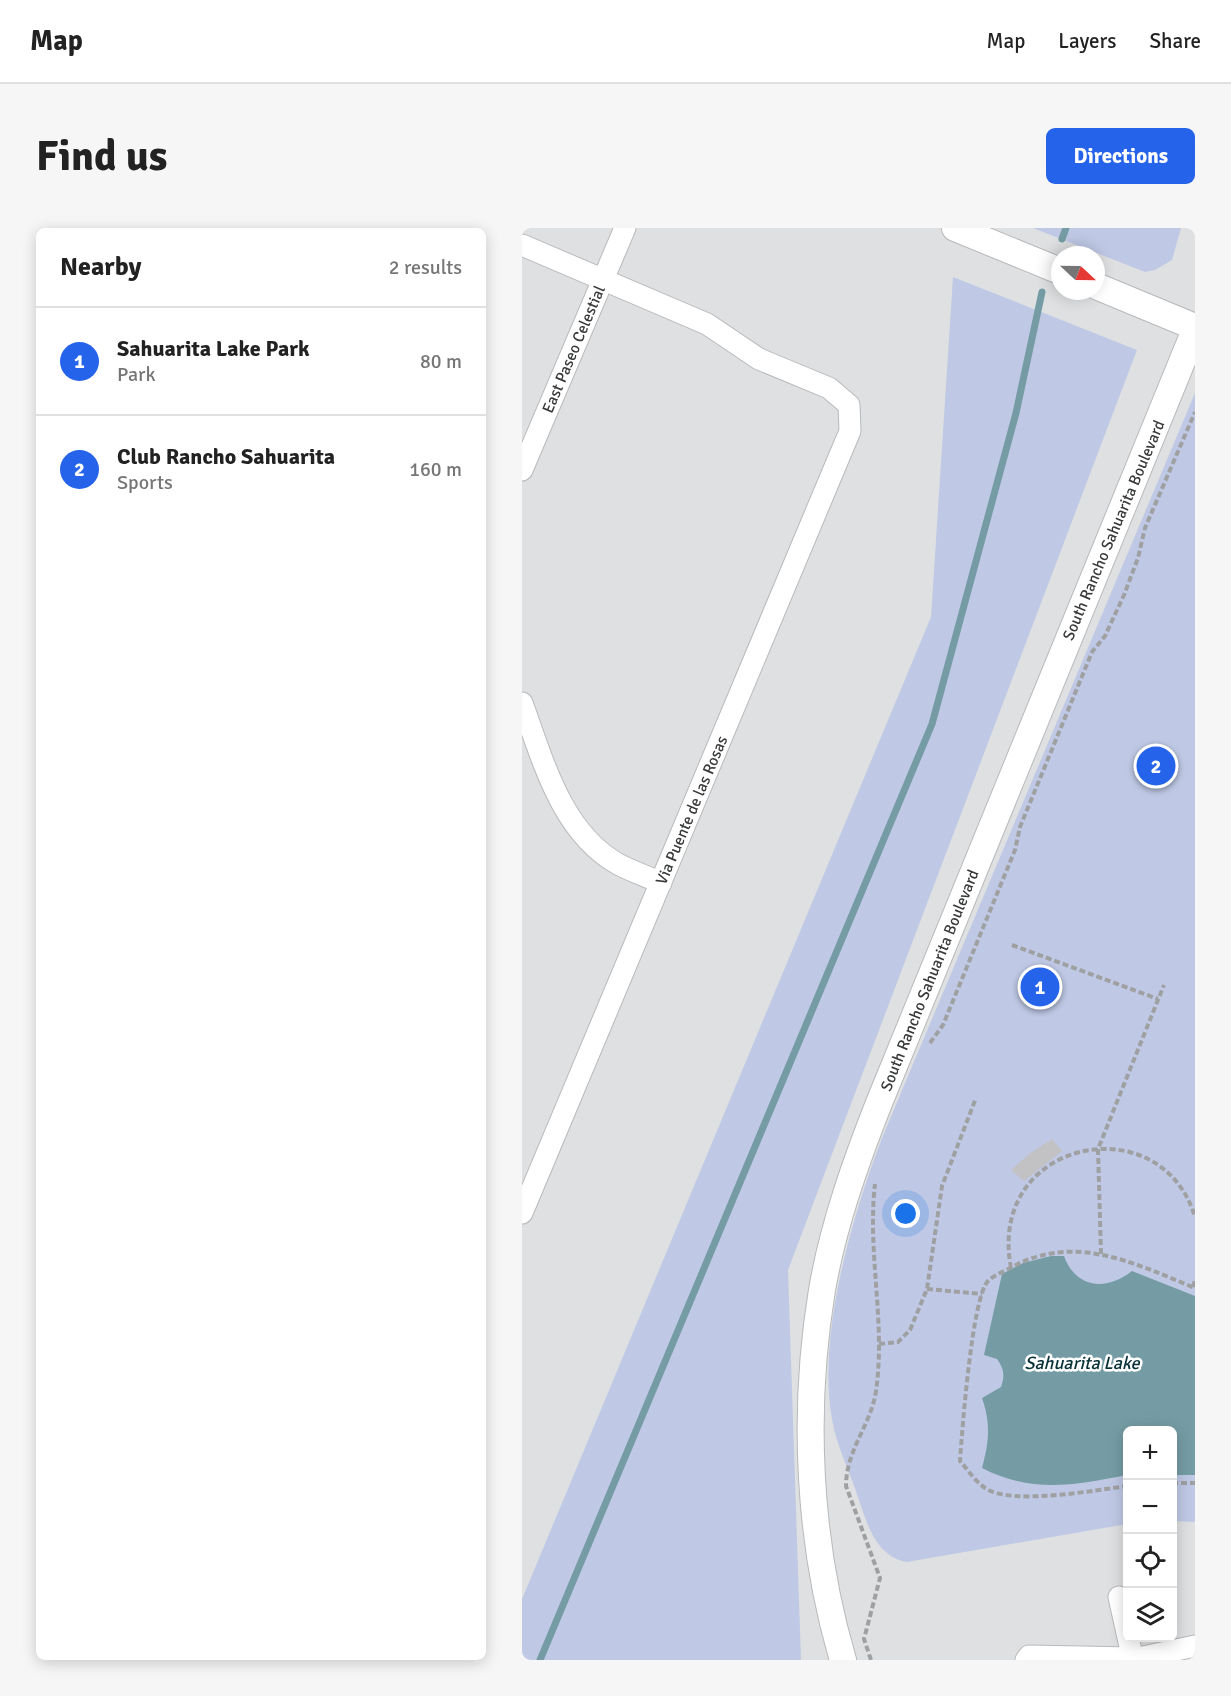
<!DOCTYPE html>
<meta charset="utf-8">
<style>
body{margin:0;font-family:Signika,sans-serif;background:#f6f6f6;color:#222}
.controls{position:absolute;right:18px;bottom:18px;display:grid;overflow:hidden;border-radius:9px;box-shadow:0 3px 15px #0003}
.controls button{width:54px;height:54px;display:grid;place-items:center;padding:0;border:0;border-bottom:2px solid #e0e0e0;background:#fff;color:#222;font:30px sans-serif}
.compass{position:absolute;left:529px;top:18px;width:54px;height:54px;border-radius:50%;background:#fff;box-shadow:0 3px 15px #0003;rotate:112deg}
.you{position:absolute;left:384px;top:986px;width:21px;height:21px;margin:-15px;border:4px solid #fff;border-radius:50%;background:#1a73e8;box-shadow:0 0 0 9px #1a73e833}
.badge{display:grid;place-items:center;width:39px;height:39px;border-radius:50%;background:#2563eb;color:#fff;font-size:20px;font-weight:700}
.pin{position:absolute;translate:-50% -50%;border:3px solid #fff;box-shadow:0 2px 6px #0006}
.list{margin:0;padding:0;list-style:none}
h2{display:flex;justify-content:space-between;align-items:center;height:78px;margin:0;padding:0 24px;font-size:26px}
h2 small{font-size:20px;font-weight:400;color:#767676}
.list li{display:grid;grid-template-columns:39px 1fr auto;gap:18px;align-items:center;box-sizing:border-box;height:108px;padding:0 24px;border-top:2px solid #e0e0e0}
.list b{display:block;font-size:22px;white-space:nowrap}
.list p{margin:0;font-size:20px;white-space:nowrap;color:#767676}
.list em{font-size:20px;font-style:normal;color:#767676}
.icon{flex:none;width:33px;height:33px;fill:none;stroke:currentColor;stroke-width:2;stroke-linecap:round;stroke-linejoin:round}
.map{position:relative;flex:none;width:673px;height:1432px;overflow:hidden;border-radius:9px}
header{display:flex;align-items:center;gap:36px;box-sizing:border-box;height:84px;padding:0 30px;background:#fff;border-bottom:2px solid #e0e0e0}
header strong{font-size:28px}
nav{display:flex;gap:33px;margin-inline-start:auto;font-size:21px}
.intro{display:flex;align-items:center;justify-content:space-between;box-sizing:border-box;height:144px;padding:0 36px}
h1{margin:0;font-size:42px}
.button{padding:15px 27px;border-radius:9px;background:#2563eb;color:#fff;font-size:21px;font-weight:700}
main{display:flex;gap:36px;padding:0 36px}
aside{flex:1;background:#fff;border-radius:9px;box-shadow:0 3px 15px #0003}
.map>svg:first-child{display:block}
.green{fill:#bfc9e5}
.water{fill:#759ca4}
.lines{fill:none;stroke-linecap:round;stroke-linejoin:round}
.stream{stroke:#759ca4;stroke-width:7}
.building{fill:#c2c1c4}
.minor-casing{stroke:#b8b9bb;stroke-width:23}
.tertiary-casing{stroke:#b8b9bb;stroke-width:28}
.path{stroke:#9fa0a1;stroke-width:4;stroke-dasharray:6 3;stroke-linecap:butt}
.minor{stroke:#fff;stroke-width:21}
.tertiary{stroke:#fff;stroke-width:26}
.labels{text-anchor:middle;stroke-width:5;stroke-linejoin:round;paint-order:stroke}
.street-label{font-size:16px;fill:#383939;stroke:#fff}
.water-label{font-size:18px;font-style:italic;fill:#083138;stroke:#fff}
</style>
<header>
<strong>Map</strong>
<nav><a>Map</a><a>Layers</a><a>Share</a></nav>
</header>
<div class="intro"><h1>Find us</h1><a class="button">Directions</a></div>
<main>
<aside>
<h2>Nearby<small>2 results</small></h2>
<ul class="list">
<li><span class="badge">1</span><div><b>Sahuarita Lake Park</b><p>Park</p></div><em>80 m</em></li>
<li><span class="badge">2</span><div><b>Club Rancho Sahuarita</b><p>Sports</p></div><em>160 m</em></li>
</ul>
</aside>
<div class="map">
<svg width="673" height="1432" viewBox="0 0 673 1432">
<rect width="100%" height="100%" fill="#dfe0e2"/>
<path class="green" d="M511 0H659L650 32 633 42 623 44Z
M431 49 615 122 266 1042 279 1432H0V1371L409 389Z
M673 165V1294L651 1293 650 1202H606L605 1296 385 1334C354 1329 345 1296 336 1269 328 1244 314 1217 310 1191 295 1107 330 989 360 910Z"/>
<path class="water" d="M529 1028H542C554 1061 585 1063 610 1043L673 1068V1247H651L650 1202H606L605 1247C552 1257 511 1266 460 1240 467 1214 469 1196 460 1170L479 1159C483 1147 482 1141 475 1131L462 1127 480 1046 501 1035Z"/>
<g class="lines">
<path class="stream" d="M540 11 544 0
M18 1432 410 496 494 185 520 64"/>
</g>
<path class="building" d="M530 911 540 923 502 953 489 942 507 926Z"/>
<g class="lines">
<defs>
<path id="minor" d="M0 17 185 96 237 131 307 160 327 177 328 203 0 985
M0 242 103 0
M0 475C21 532 39 604 96 636 109 643 124 648 139 655
M597 1369 611 1432
M504 1432 507 1428 610 1430
M607 1432 673 1418"/>
<path id="tertiary" d="M433 0 538 43
M574 58 673 99
M321 1432C286 1314 280 1183 300 1062 311 998 333 936 357 875L673 102"/>
</defs>
<use href="#minor" class="minor-casing"/>
<use href="#tertiary" class="tertiary-casing"/>
<path class="path" d="M490 717 636 771
M408 815 421 797 493 622 498 599 570 424 583 408 602 367 616 330 623 300 673 184
M579 1026 576 921 642 757
M489 1040C464 911 639 876 673 989
M671 1059 673 1052
M405 1061 460 1066
M357 1116 376 1114 388 1102 405 1061 420 958 454 870
M650 1255H673
M606 1258C573 1262 490 1278 463 1260 453 1253 446 1242 438 1233 440 1204 450 1069 466 1053 472 1047 483 1043 490 1039 553 1005 612 1035 673 1060
M349 1432 342 1411 358 1350 324 1258C324 1222 349 1197 354 1163 364 1094 345 1025 353 956"/>
<use href="#minor" class="minor"/>
<use href="#tertiary" class="tertiary"/>
</g>
<g class="labels">
<g class="street-label">
<text transform="translate(51 121) rotate(-67)" y="6">East Paseo Celestial</text>
<text transform="translate(591 302) rotate(-67)" y="6">South Rancho Sahuarita Boulevard</text>
<text transform="translate(169 582) rotate(-67)" y="6">Via Puente de las Rosas</text>
<text transform="translate(407 752) rotate(-68)" y="6">South Rancho Sahuarita Boulevard</text>
</g>
<g class="water-label">
<text x="560" y="1141">Sahuarita Lake</text>
</g>
</g>
</svg>
<div class="controls">
<button>+</button>
<button>−</button>
<button><svg class="icon" aria-label="locate" viewBox="0 0 24 24"><circle cx="12" cy="12" r="6"/><path d="M12 2v4M12 18v4M2 12h4M18 12h4"/></svg></button>
<button><svg class="icon" aria-label="layers" viewBox="0 0 24 24"><path d="M12 4l9 5-9 5-9-5zM3 14l9 5 9-5"/></svg></button>
</div>
<svg class="compass" viewBox="-18 -18 36 36"><path d="M0-13l5 13h-10z" fill="#e53935"/><path d="M0 13l5-13h-10z" fill="#767676"/></svg>
<div class="you"></div>
<div class="pin badge" style="left:518px;top:759px">1</div>
<div class="pin badge" style="left:634px;top:538px">2</div>
</div>
</main>
